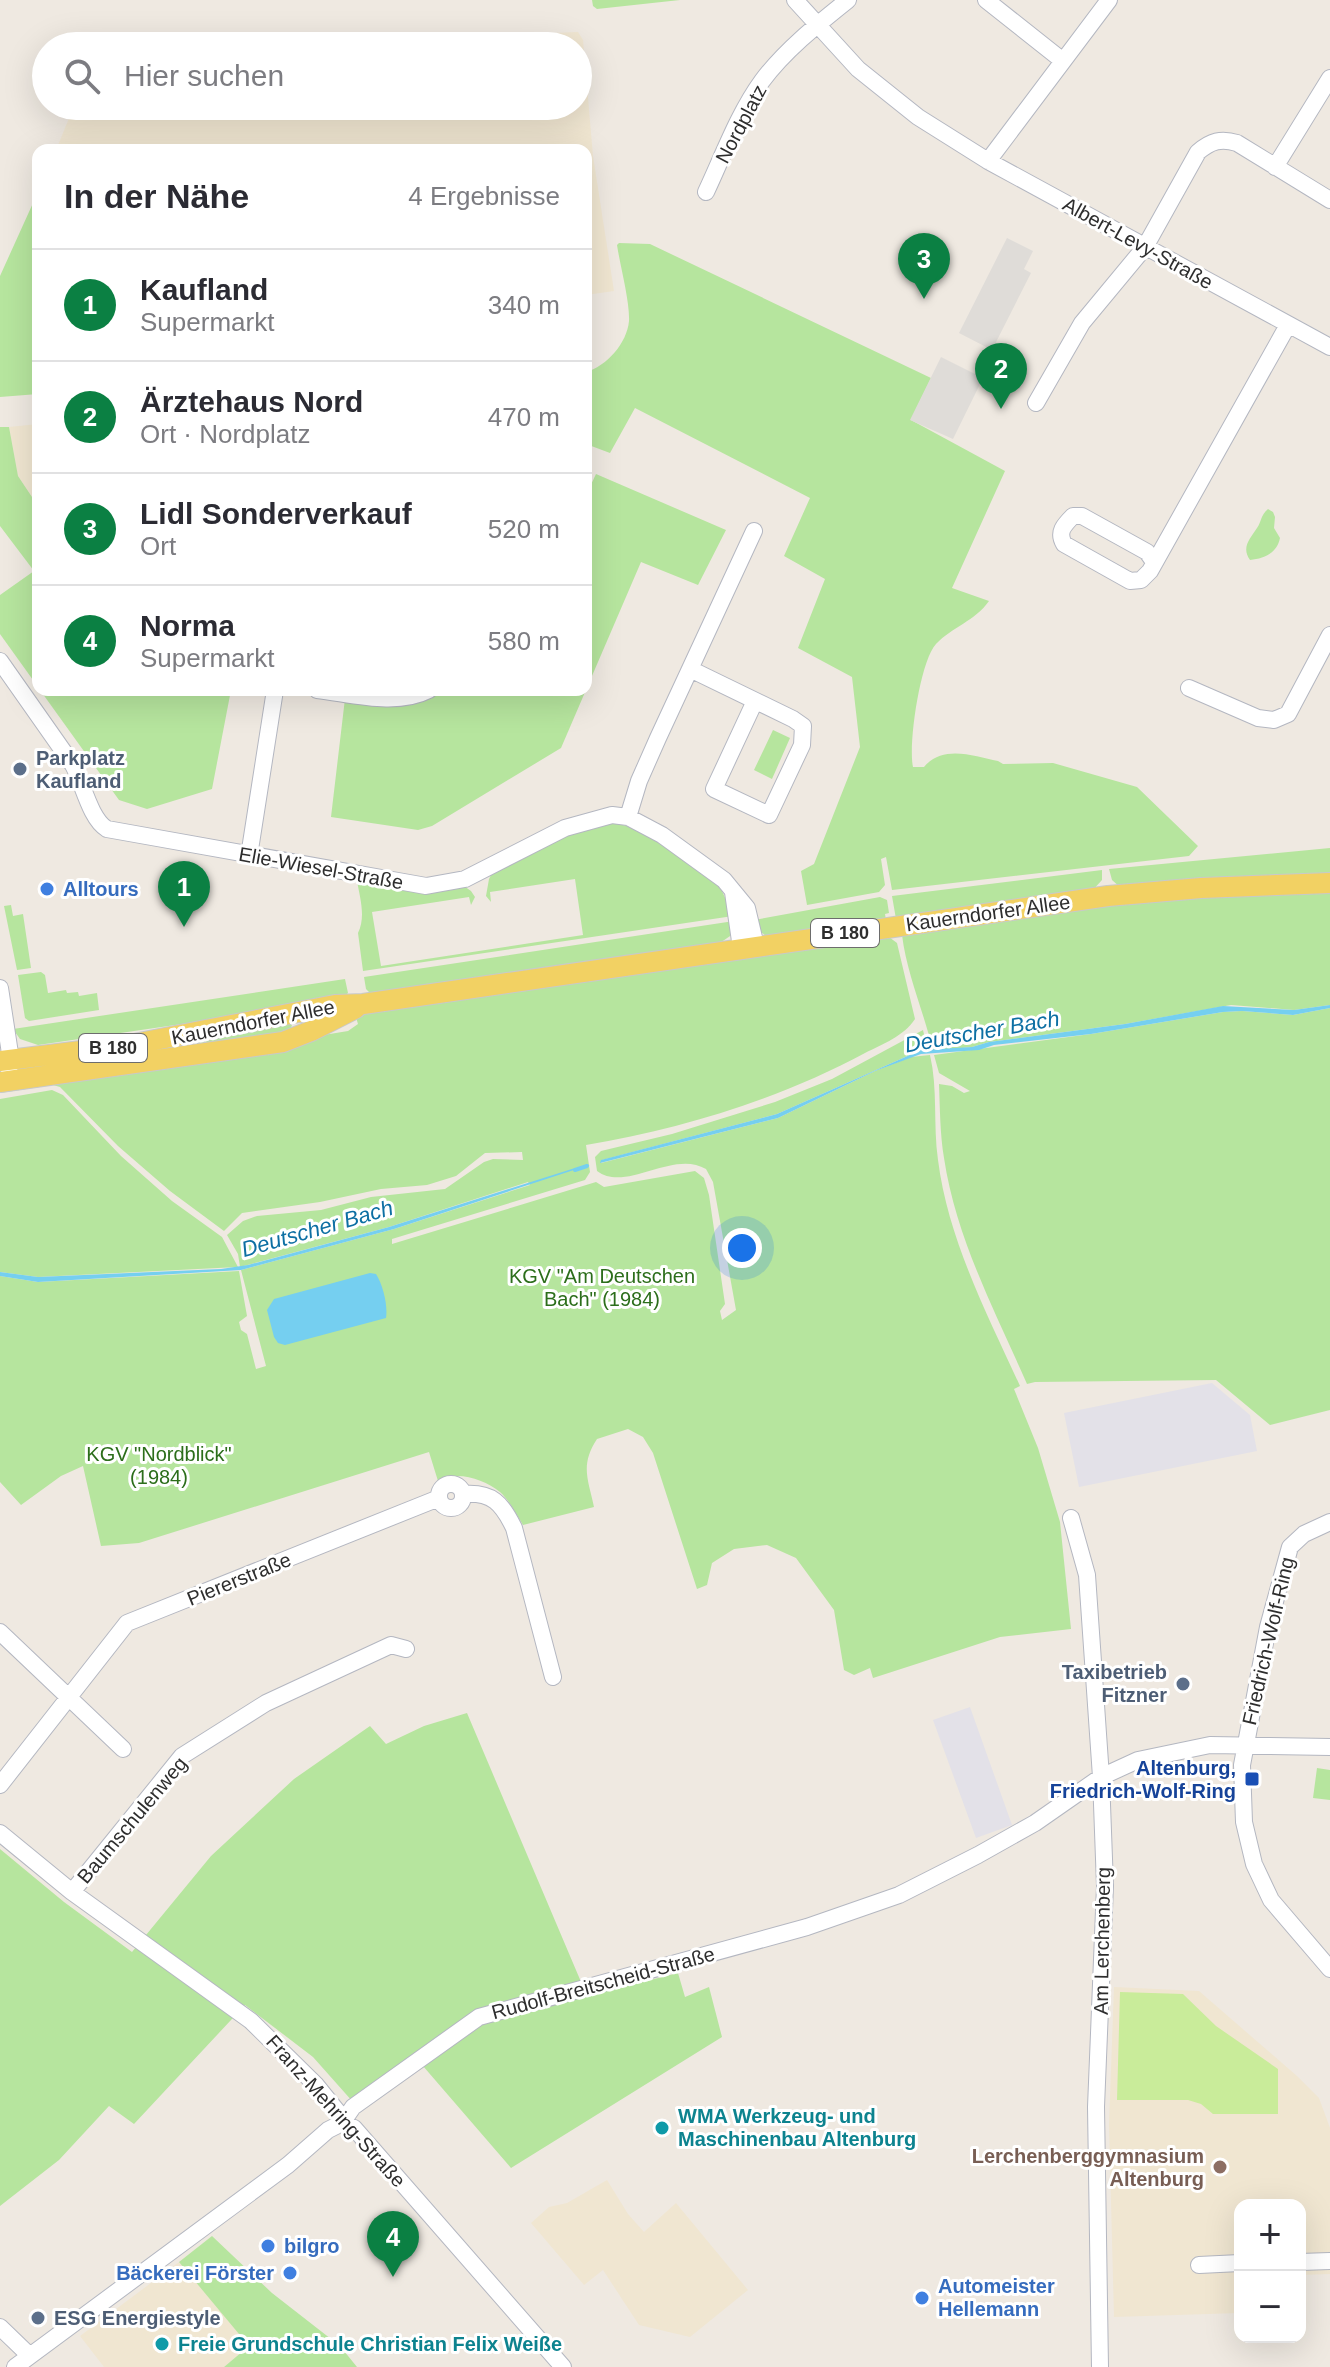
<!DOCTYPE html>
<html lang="de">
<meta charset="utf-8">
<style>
body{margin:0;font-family:Helvetica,sans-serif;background:#f7f7f7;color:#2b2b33}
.controls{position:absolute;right:24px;bottom:24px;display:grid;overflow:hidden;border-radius:16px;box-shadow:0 8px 32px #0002}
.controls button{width:72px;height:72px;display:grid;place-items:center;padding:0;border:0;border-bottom:2px solid #e1e1e2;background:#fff;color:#2b2b33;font:40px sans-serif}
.you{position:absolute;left:742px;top:1248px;width:28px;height:28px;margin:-20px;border:6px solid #fff;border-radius:50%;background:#1a73e8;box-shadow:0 0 0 12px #1a73e833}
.badge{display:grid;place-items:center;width:52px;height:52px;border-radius:50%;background:#0b8043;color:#fff;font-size:26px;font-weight:700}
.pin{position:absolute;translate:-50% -66px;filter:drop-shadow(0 2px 4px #0008)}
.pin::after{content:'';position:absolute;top:42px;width:28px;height:24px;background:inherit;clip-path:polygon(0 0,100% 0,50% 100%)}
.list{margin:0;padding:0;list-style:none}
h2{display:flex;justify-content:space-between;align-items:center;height:104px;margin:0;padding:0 32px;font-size:34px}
h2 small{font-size:26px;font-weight:400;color:#7c7c81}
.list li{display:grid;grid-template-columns:52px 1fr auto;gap:24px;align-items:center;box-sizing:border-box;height:112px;padding:0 32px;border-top:2px solid #e1e1e2}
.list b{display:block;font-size:30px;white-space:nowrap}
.list p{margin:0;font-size:26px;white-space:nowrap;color:#7c7c81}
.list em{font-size:26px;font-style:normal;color:#7c7c81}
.icon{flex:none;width:44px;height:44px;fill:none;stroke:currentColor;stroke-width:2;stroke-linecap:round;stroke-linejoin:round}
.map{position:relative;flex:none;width:1330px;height:2367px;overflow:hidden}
.search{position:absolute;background:#fff;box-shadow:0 8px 32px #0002;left:32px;top:32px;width:560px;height:88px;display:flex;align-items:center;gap:20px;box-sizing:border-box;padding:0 28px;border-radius:44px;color:#7c7c81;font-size:30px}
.panel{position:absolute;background:#fff;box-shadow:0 8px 32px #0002;left:32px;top:144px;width:560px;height:552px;border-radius:16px}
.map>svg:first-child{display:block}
.industrial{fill:#e3e1e8}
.education{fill:#f0e6d1}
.green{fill:#b6e59e}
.pitch{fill:#c9ec9a}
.plaza{fill:#dfdcd8}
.water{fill:#75cff0}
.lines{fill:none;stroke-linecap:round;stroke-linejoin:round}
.stream{stroke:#75cff0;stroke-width:4}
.minor-casing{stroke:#b4b7c1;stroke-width:18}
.major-casing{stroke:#c9c9c9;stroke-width:22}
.minor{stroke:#fff;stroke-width:16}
.major{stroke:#f2d163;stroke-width:20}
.service-dot{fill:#5c6f8a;stroke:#fff;stroke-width:3}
.shop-dot{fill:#3f7fe0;stroke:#fff;stroke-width:3}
.transit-dot{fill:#1a4fb4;stroke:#fff;stroke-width:3}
.culture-dot{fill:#0f9aa8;stroke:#fff;stroke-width:3}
.education-dot{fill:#8d6e63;stroke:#fff;stroke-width:3}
.labels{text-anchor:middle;stroke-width:6;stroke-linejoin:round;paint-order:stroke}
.shield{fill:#fff;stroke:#6d6d6d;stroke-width:2}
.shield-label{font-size:18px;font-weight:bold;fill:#2e2e2e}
.street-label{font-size:20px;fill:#2e2e2e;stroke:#fff}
.service-label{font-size:20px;font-weight:bold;fill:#4e5e75;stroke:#fff;text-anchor:start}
.shop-label{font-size:20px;font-weight:bold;fill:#366cbe;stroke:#fff;text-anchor:start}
.park-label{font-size:20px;fill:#2c6e1b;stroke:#fff}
.transit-label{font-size:20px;font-weight:bold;fill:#164399;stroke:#fff;text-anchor:end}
.culture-label{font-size:20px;font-weight:bold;fill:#0d838f;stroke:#fff;text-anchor:start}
.education-label{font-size:20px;font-weight:bold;fill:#785e54;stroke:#fff;text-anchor:end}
.water-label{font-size:22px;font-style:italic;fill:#0d6fa3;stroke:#fff}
</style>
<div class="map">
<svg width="1330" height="2367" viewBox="0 0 1330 2367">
<rect width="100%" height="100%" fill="#efe9e1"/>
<path class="industrial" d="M1212 1383 1250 1415 1257 1451 1079 1487 1064 1413Z
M970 1707 1012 1825 976 1838 933 1720Z"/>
<path class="education" d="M578 32 583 40 593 156 614 291 586 295V150H56L74 106H578V46H98L99 42 279 44Z
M38 424V506L18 476 9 427Z
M1114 1987 1199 1991 1297 2076 1319 2098 1330 2128V2274L1300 2275V2205H1240V2313L1114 2317 1109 2124Z
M607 2180 628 2214 644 2232 676 2203 748 2290 690 2337 639 2325 603 2270 584 2285 531 2223 549 2207 567 2203Z
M179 2262 250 2346 224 2367H104L80 2336Z"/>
<path class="green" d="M592 0H680L597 9 593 6Z
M38 192V394L0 397V276Z
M619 243 650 244 931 378 911 420 1005 471 952 588 989 601C975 621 952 627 936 644 920 661 908 745 913 767H924C943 744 974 756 998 761L1003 764 1053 763 1137 787 1198 846 1189 856 892 890 886 857 881 859 885 885 879 892 807 905 801 871 814 864 860 747 852 677 798 648 825 579 784 556 810 498 635 408 610 453 586 444V372C607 366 627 343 629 321 630 302 620 265 617 245Z
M0 427H9L18 476 38 506V687L0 634V595L34 571 0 526Z
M596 474 726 530 698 585 641 562 561 748 432 826 418 830 331 817 346 690H586V495Z
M1268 509 1273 512 1275 517 1274 528 1280 538C1277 553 1264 559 1250 560 1241 547 1250 539 1257 528 1262 521 1260 516 1268 509Z
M40 690H231L212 789 147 809 119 800Z
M773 730 790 738 772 779 754 770Z
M614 823 640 829 713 880 722 891 733 916 363 971 358 933C366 917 360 898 357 881 393 888 426 897 461 884L471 891 475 897 471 905 469 897 372 912 381 966 583 935 575 879 490 892 491 902 486 896 489 879 493 871C532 853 571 827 614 823Z
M1330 848V877L1122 889 1112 880 1109 869Z
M1102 870V880L1091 892 896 919 892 896Z
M1330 890V1005L1294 1010 1231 1005 1125 1024 989 1042 972 1047 933 1051C924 1012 907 975 902 935L1141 900Z
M880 897 887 900 889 913 885 914 886 920 766 936 761 932 754 920Z
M11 905 13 916 23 914 31 968 17 970 4 906Z
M734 921 733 934 717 945 373 996 366 989 364 977Z
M889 937 897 943 915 1019C904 1036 883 1044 865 1053 780 1099 681 1129 586 1145L590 1172 585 1180 392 1239V1244L596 1182 604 1187 695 1171 704 1178 709 1195 725 1304 720 1311 722 1320 736 1310 713 1182 706 1169C673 1149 626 1193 597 1171L595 1157 601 1151 672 1134 775 1102 832 1079 923 1030 928 1051 921 1050 777 1114 602 1160 601 1163 778 1118 875 1071 911 1057 930 1055C938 1089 933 1125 938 1160 948 1239 987 1314 1020 1386L1014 1389 1038 1448 1060 1522 1071 1629 1000 1637 873 1678 870 1668 854 1675 844 1670 834 1610 796 1558 767 1545 734 1549 712 1563 707 1585 697 1589 653 1453 643 1437 628 1429 597 1439C580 1465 588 1479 594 1507L523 1525C516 1514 509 1500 500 1492 484 1479 456 1470 438 1481L429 1452 139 1543 101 1546 83 1466 61 1476 21 1505 0 1482V1276L38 1282 239 1271 247 1316 239 1322 241 1330 247 1334 256 1369 266 1366 241 1270 394 1229 530 1185 528 1182 389 1227 240 1267 238 1254 227 1235 243 1221 257 1216 321 1210 371 1197 445 1189 484 1162 493 1159 523 1160 522 1152 485 1153 456 1176 427 1185 381 1189 320 1202 242 1213 224 1231 170 1191 118 1146 60 1087 53 1085 0 1093V1088L348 1031 358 1024 355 1014Z
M41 972 45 975 48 993 66 990 67 993 78 992 79 996 97 993 99 1010 29 1021 25 1018 18 975Z
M345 979 348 993 340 1001 38 1045 20 1039 13 1029Z
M1330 1008V1410L1270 1425 1216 1380 1035 1382 1027 1384C995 1311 956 1238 944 1158 940 1134 940 1109 939 1084L952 1086 964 1093 970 1091 939 1073 934 1055 1091 1034 1223 1012 1242 1011 1293 1015Z
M290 1023 292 1025 290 1031 34 1068V1066Z
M52 1090 63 1095 121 1156 172 1201 222 1237 238 1267 38 1277 0 1272V1099Z
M467 1713 587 1996 678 1973 685 1997 709 1987 722 2037 511 2168 423 2066 361 2111 313 2057 245 2005 134 2124 109 2106 59 2160 0 2206V1849L64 1902 132 1952 211 1856 294 1779 370 1726 386 1744 424 1726Z
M1317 1768 1330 1770V1800L1313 1798Z
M212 2236 272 2293 340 2346 357 2367H224L249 2346 179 2262Z"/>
<path class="pitch" d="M1120 1992 1183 1994 1216 2026 1278 2069V2114H1213L1201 2104 1188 2100H1117Z"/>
<path class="plaza" d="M1007 238 1033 251 1024 269 1031 273 992 350 959 333Z
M941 357 983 378 953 439 910 420Z"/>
<path class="water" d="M1330 1005V1008L1293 1015 1242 1011 1223 1012 1091 1034 994 1045 979 1050 921 1054 875 1071 778 1118 600 1163 601 1160 777 1114 921 1050 972 1047 989 1042 1125 1024 1223 1006 1294 1010Z
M575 1168H580L394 1229 241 1270 38 1282 0 1276V1272L38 1277 221 1269 248 1265 389 1227Z
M370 1273 376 1274C383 1285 388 1305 386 1318L285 1345 278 1343 274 1337 267 1310 274 1299Z"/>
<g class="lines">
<path class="stream" d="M575 1170 587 1166"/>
<defs>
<path id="minor" d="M795 0 858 69 918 117 988 161 1330 347
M986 0 1063 61
M988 161 1109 0
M1275 167 1330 78
M706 192C723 156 738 114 762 81 785 50 818 24 848 0
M1036 403 1082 323 1145 247 1198 152C1211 141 1221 138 1237 143L1330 200
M1154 562 1147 552 1082 516H1073C1064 525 1057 532 1064 544L1130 581 1141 580 1150 571 1288 325
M0 661 73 765C83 783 90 819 107 829L426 886 465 879 565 828 612 815 628 817 662 835 724 880 747 908 756 946
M690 669 793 719 803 726 802 745 769 815 714 789 755 701
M1189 688 1258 718 1274 720 1288 714 1330 635
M317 690C352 694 396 707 429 690
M628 817 639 781 658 738 754 531
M249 856 275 690
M733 892 741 948
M0 988 11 1060 9 1070
M439 1496a12 12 0 1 1 24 0a12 12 0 1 1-24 0Z
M464 1494C492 1492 502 1503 514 1528L553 1677
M1071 1518 1087 1575 1101 1777 1105 1886 1096 2107 1100 2367
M1330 1522 1304 1534 1290 1547 1268 1627 1242 1765 1244 1822 1254 1864 1271 1900 1330 1969
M0 1632 123 1749
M0 1785 127 1623 439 1498
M0 1833 72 1892 251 2021 316 2085 337 2111 342 2123 354 2128 563 2367
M72 1892 182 1756 266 1703 391 1645 406 1649
M1300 2262 1330 2261
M1199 2265 1240 2263
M0 2327 30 2356
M15 2367 288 2165 328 2130 342 2123 353 2107 479 2017 807 1927 899 1895 978 1855 1035 1823 1101 1777 1138 1760 1210 1745 1330 1747"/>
<path id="major" d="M0 1061 129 1045 335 1005 363 1004 1108 896 1201 888 1330 883
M0 1082 283 1042 311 1031 356 1008"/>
</defs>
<use href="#minor" class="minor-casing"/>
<use href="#major" class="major-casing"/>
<use href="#minor" class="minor"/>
<use href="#major" class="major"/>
</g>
<g class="service-dot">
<circle cx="20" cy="769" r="8"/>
<circle cx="1183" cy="1684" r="8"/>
<circle cx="38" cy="2318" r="8"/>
</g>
<g class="shop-dot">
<circle cx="47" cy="889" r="8"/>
<circle cx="268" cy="2246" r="8"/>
<circle cx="290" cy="2273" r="8"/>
<circle cx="922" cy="2298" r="8"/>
</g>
<rect class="transit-dot" x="1244" y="1771" width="16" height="16" rx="4"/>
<g class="culture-dot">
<circle cx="662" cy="2128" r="8"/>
<circle cx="162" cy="2344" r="8"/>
</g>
<circle class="education-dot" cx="1220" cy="2167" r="8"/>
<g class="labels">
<g class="shield">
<rect x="811" y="919" width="68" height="28" rx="6"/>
<rect x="79" y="1034" width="68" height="28" rx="6"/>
</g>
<g class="shield-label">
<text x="845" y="939">B 180</text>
<text x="113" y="1054">B 180</text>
</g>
<g class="street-label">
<text transform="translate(741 124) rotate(-62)" y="7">Nordplatz</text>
<text transform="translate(1138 243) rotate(29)" y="7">Albert-Levy-Straße</text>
<text transform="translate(321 868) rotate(10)" y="7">Elie-Wiesel-Straße</text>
<text transform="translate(988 913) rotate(-8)" y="7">Kauerndorfer Allee</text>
<text transform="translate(253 1022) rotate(-11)" y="7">Kauerndorfer Allee</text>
<text transform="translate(239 1579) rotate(-22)" y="7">Piererstraße</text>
<text transform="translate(1268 1641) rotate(-77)" y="7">Friedrich-Wolf-Ring</text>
<text transform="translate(132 1820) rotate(-50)" y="7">Baumschulenweg</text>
<text transform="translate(1102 1941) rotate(-89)" y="7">Am Lerchenberg</text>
<text transform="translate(603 1983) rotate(-15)" y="7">Rudolf-Breitscheid-Straße</text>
<text transform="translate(336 2111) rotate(48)" y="7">Franz-Mehring-Straße</text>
</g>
<g class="service-label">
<text x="36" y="765">Parkplatz<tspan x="36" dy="23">Kaufland</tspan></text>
<text x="1167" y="1679" text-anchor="end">Taxibetrieb<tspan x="1167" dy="23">Fitzner</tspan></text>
<text x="54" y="2325">ESG Energiestyle</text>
</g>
<g class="shop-label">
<text x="63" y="896">Alltours</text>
<text x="284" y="2253">bilgro</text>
<text x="274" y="2280" text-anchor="end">Bäckerei Förster</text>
<text x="938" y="2293">Automeister<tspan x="938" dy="23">Hellemann</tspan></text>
</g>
<g class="park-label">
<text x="602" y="1283">KGV "Am Deutschen<tspan x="602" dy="23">Bach" (1984)</tspan></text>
<text x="159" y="1461">KGV "Nordblick"<tspan x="159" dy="23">(1984)</tspan></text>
</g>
<g class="transit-label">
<text x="1236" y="1775">Altenburg,<tspan x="1236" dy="23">Friedrich-Wolf-Ring</tspan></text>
</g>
<g class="culture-label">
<text x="678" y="2123">WMA Werkzeug- und<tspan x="678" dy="23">Maschinenbau Altenburg</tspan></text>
<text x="178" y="2351">Freie Grundschule Christian Felix Weiße</text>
</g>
<g class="education-label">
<text x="1204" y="2163">Lerchenberggymnasium<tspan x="1204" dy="23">Altenburg</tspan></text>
</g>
<g class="water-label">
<text transform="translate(982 1031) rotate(-10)" y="8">Deutscher Bach</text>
<text transform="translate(317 1228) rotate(-16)" y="8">Deutscher Bach</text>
</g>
</g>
</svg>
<div class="controls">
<button>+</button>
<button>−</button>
</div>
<div class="you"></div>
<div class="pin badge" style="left:184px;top:927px">1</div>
<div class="pin badge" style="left:1001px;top:409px">2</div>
<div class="pin badge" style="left:924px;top:299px">3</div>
<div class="pin badge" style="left:393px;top:2277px">4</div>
<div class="search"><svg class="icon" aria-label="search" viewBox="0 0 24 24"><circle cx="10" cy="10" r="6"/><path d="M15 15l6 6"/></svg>Hier suchen</div>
<section class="panel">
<h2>In der Nähe<small>4 Ergebnisse</small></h2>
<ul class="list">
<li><span class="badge">1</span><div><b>Kaufland</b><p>Supermarkt</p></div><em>340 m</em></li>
<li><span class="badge">2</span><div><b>Ärztehaus Nord</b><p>Ort · Nordplatz</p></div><em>470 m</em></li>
<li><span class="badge">3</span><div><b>Lidl Sonderverkauf</b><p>Ort</p></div><em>520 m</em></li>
<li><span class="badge">4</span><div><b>Norma</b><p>Supermarkt</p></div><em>580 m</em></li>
</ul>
</section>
</div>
